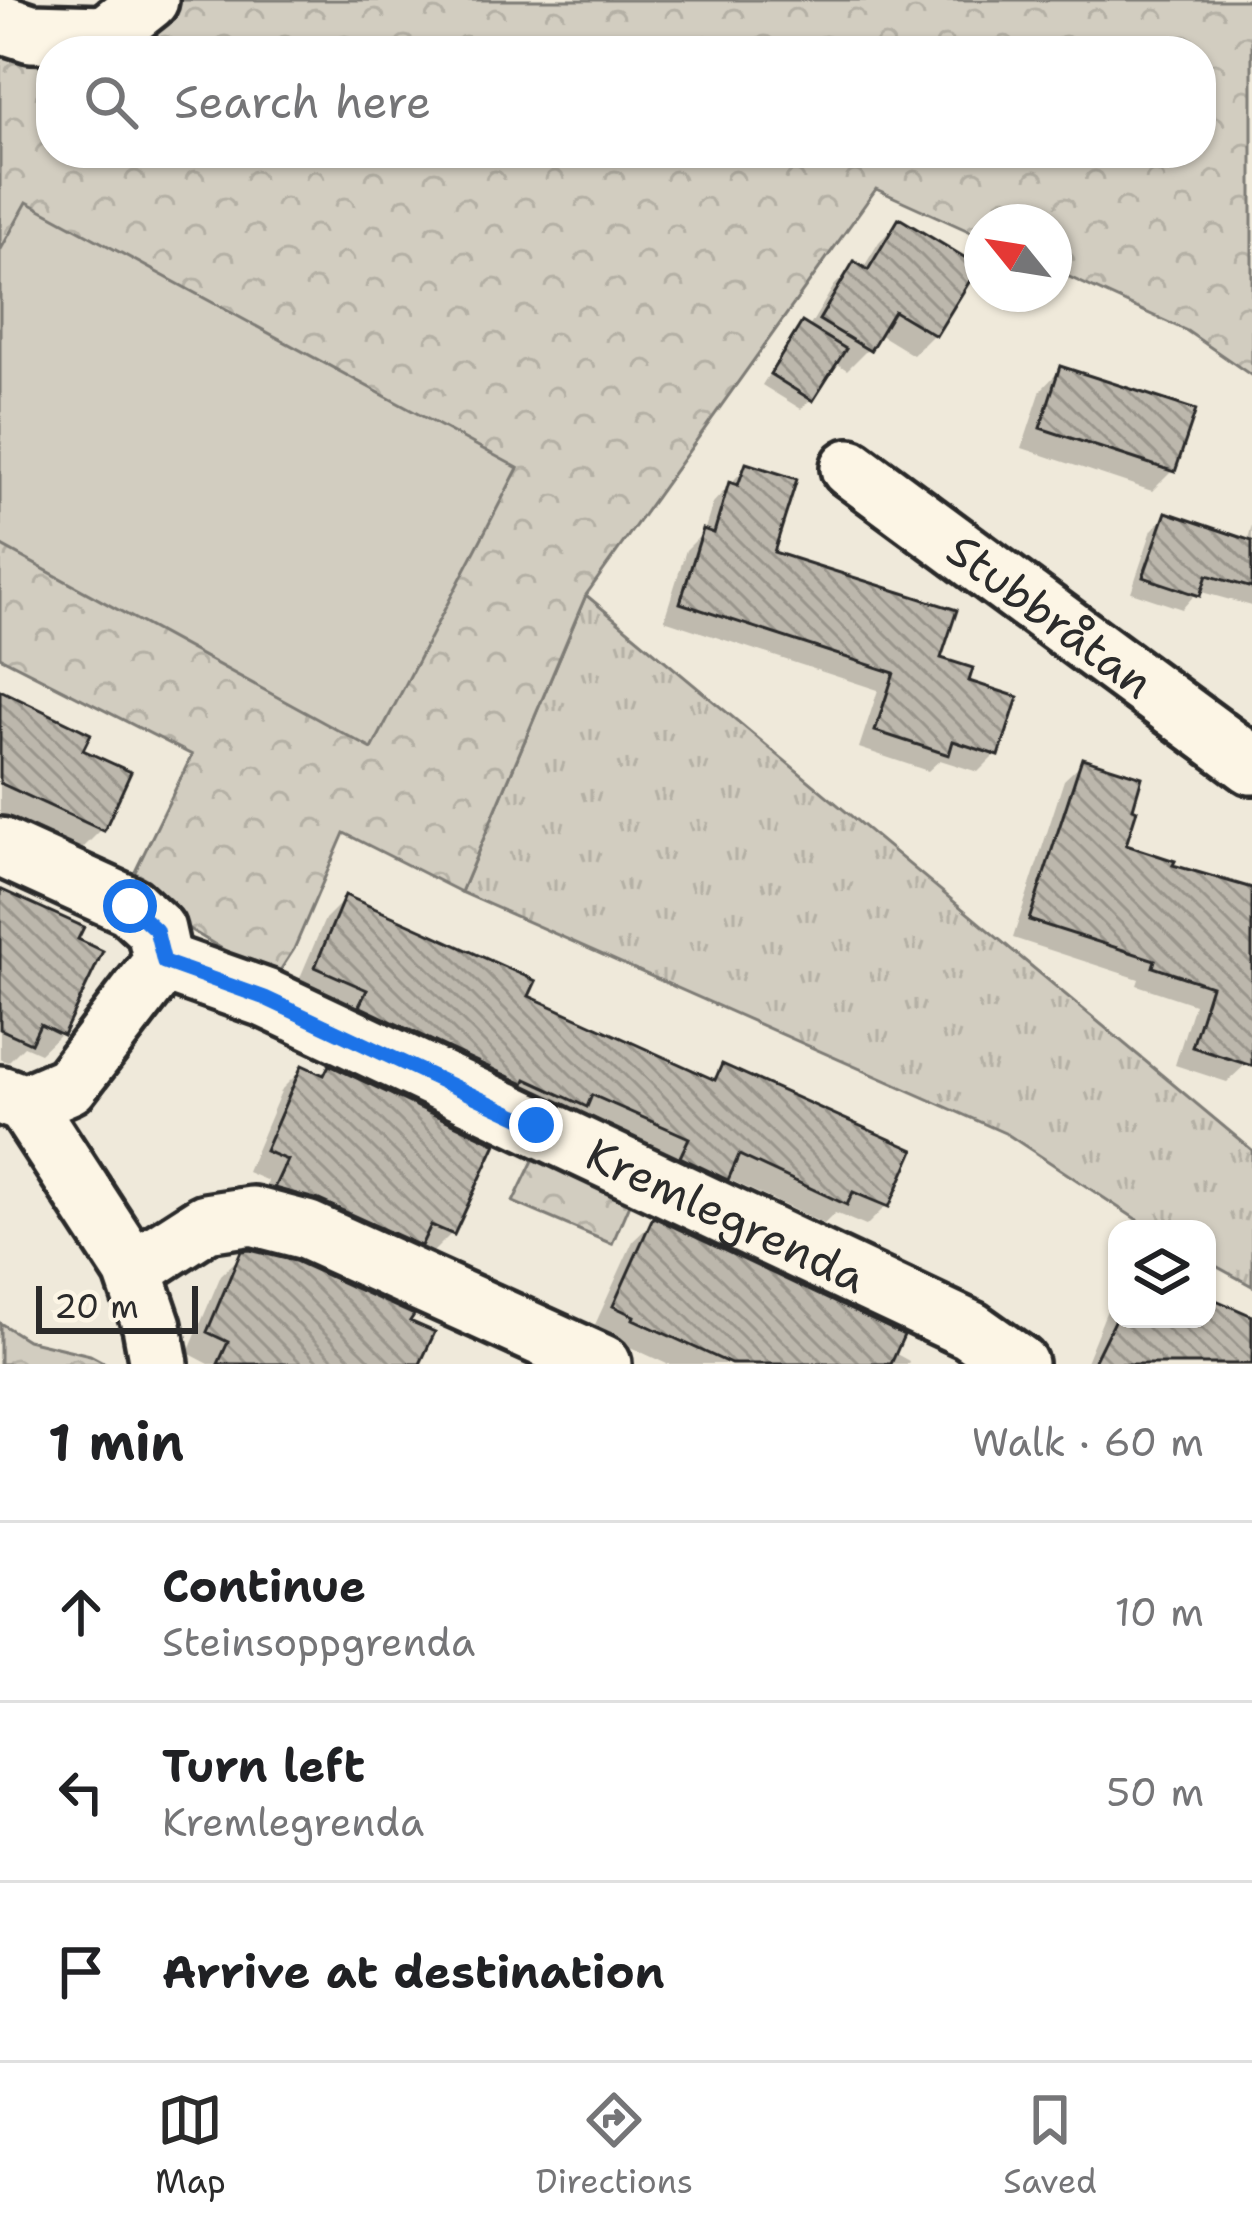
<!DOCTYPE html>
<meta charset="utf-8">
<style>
body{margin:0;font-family:"Shantell Sans",sans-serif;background:#f6f6f6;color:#202124}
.controls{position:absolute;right:36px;bottom:36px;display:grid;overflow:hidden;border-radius:24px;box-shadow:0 3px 9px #0004}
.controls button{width:108px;height:108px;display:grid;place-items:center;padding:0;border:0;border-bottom:3px solid #e0e0e0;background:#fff;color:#202124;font:60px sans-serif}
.compass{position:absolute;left:964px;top:204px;width:108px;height:108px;border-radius:50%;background:#fff;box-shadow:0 3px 9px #0004;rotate:300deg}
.scale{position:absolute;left:36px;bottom:30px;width:162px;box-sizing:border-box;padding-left:12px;border:6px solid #2b2b2b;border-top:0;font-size:33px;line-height:42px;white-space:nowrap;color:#2b2b2b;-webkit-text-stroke:9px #fcf5e5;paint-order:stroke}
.stop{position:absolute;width:36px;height:36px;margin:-27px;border:9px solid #1a73e8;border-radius:50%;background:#fff}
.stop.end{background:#1a73e8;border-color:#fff;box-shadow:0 3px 12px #0008}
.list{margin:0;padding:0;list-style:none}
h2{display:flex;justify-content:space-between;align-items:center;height:156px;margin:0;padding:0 48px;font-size:51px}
h2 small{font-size:39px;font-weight:400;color:#757577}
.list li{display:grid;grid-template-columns:78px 1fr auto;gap:36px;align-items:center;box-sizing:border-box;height:180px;padding:0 48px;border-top:3px solid #e0e0e0}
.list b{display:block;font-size:45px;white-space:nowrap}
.list p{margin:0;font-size:39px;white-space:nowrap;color:#757577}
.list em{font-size:39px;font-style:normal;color:#757577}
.icon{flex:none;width:66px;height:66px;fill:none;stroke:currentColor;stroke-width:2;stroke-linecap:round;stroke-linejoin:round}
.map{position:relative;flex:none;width:1252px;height:1364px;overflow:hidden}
.search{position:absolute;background:#fff;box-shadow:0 3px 9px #0004;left:36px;right:36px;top:36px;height:132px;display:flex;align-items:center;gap:30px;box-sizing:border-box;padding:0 42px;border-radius:48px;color:#757577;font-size:45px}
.sheet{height:696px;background:#fff}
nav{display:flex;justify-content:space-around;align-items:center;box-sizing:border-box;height:168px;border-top:3px solid #e0e0e0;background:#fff;font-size:33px;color:#757577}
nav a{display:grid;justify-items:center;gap:6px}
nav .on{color:#2b2b2b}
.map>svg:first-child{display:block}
.grass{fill:url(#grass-tufts);stroke:#7e7c76;stroke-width:3}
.forest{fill:url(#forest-crowns);stroke:#7e7c76;stroke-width:3;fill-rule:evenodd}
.pitch{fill:#d2cdc0;stroke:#7e7c76;stroke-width:3}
.shadow{fill:#0003}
.building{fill:url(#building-back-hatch);stroke:#2b2b2b;stroke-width:3}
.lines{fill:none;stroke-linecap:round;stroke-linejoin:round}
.minor-casing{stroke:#2b2b2b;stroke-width:66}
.minor{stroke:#fcf5e5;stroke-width:57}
.route{stroke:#1a73e8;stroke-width:15}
.labels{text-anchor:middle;stroke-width:12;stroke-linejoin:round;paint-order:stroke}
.street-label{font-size:45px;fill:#2b2b2b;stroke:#fcf5e5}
</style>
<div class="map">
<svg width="1252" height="1364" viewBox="0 0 1252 1364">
<defs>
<pattern id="grass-tufts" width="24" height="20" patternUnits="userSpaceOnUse" patternTransform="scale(3)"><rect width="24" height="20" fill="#d2cdc0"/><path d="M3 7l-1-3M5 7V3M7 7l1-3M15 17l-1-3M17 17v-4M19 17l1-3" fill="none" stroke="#b4b0a5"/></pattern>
<pattern id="forest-crowns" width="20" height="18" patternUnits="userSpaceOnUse" patternTransform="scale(3)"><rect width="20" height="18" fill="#d2cdc0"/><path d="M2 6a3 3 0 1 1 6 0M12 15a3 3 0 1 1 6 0" fill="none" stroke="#b4b0a5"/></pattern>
<pattern id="building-back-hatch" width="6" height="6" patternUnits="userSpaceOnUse" patternTransform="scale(3)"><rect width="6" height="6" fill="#bcb7ac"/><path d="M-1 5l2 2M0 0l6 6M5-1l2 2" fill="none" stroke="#99958c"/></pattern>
</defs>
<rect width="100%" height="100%" fill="#efe9da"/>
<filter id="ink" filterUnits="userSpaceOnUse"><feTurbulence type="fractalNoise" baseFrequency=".00833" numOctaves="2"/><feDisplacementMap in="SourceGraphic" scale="24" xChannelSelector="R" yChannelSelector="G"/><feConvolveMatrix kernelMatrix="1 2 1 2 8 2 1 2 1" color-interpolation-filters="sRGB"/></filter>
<g filter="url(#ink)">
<path class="grass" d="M586 595 1252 1150V1286L1207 1261V1229H1151L1007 1134 461 892Z"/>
<path class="forest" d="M166 0H1252V376L1187 331 1054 270V222H982V237L876 189 586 595 461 892 344 833 294 949 274 980 184 926 129 884 192 755 0 657V42L139 45ZM51 51H1201V153H51Z
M539 1148 635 1190 612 1244 513 1202Z
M0 1323 27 1340 90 1355 107 1364H0Z"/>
<path class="pitch" d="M27 202 518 468 372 749 0 545V251Z"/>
<path class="shadow" d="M899 221 934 334 913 355 877 333 868 349 847 370 835 362 811 399 801 409 762 385 793 336 802 326 808 329 834 286 854 265 862 270 879 242Z
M1061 369 1173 470 1152 491 1022 448 1041 390Z
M746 467 770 554 937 660 965 683 996 754 978 772 940 760 928 771 859 748 878 690 664 620 686 550 704 532 713 503Z
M1166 515 1247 542 1252 525V606L1198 591 1182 609 1131 592 1152 530Z
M0 693 79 752 102 829 81 850 0 813Z
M1083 762 1122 847 1169 867 1252 894V1062L1246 1064 1227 1082 1175 1065 1194 1004 1137 985 1139 979 1013 938 1064 780Z
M0 892 74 941 61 1033 40 1053 24 1046 8 1062 0 1059Z
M346 898 525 998 710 1081 723 1068 886 1206 866 1226 835 1213 824 1224 726 1178 705 1198 296 987 325 919Z
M330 1068 451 1234 431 1254 415 1247 398 1265 256 1208 268 1181 247 1172 282 1089 302 1069 321 1077Z
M654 1221 909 1361 908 1364H667L615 1340 616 1337 594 1327 633 1241Z
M243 1254 417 1364H209L188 1353 221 1275Z
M1117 1300V1319H1194L1252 1345V1364H1085L1107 1310Z"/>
<path class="building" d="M899 218 979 266 936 336 894 311 870 351 819 320 854 261 868 270Z
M802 322 846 349 813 401 770 374Z
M1060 366 1196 410 1175 472 1040 428Z
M746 463 797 479 774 552 957 610 941 658 973 668 969 681 1018 697 999 756 953 741 949 755 875 731 894 673 680 603 703 529 714 533 729 482 738 485Z
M1166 512 1252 541V588L1207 575 1200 596 1143 577Z
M0 690 91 734 83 750 131 772 104 831 0 783Z
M1082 758 1142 777 1133 808 1137 810 1126 845 1175 861 1173 865 1252 888V1066L1192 1047 1211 986 1153 967 1155 960 1029 920Z
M0 889 84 927 78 939 103 951 63 1035 40 1024 31 1043 0 1029Z
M345 895 536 981 529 996 593 1025 715 1080 722 1064 914 1150 889 1207 853 1192 847 1205 739 1155 728 1180 680 1157 689 1138 592 1095 587 1107 526 1079 524 1084 359 1006 367 990 315 967Z
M302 1065 324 1075 329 1065 496 1144 454 1235 431 1225 421 1246 319 1200 274 1188 287 1160 265 1151Z
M653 1217 904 1335 891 1364H731L633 1319 634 1316 613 1306Z
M250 1250 295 1261 414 1315 410 1321 435 1332 420 1364H218L228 1342 207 1332 241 1251Z
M1207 1296 1252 1316V1364H1093L1115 1319H1207Z"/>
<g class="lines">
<defs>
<g id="minor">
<path d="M0 23 31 33 105 35 149 0"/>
<path id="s1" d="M850 468 1252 765"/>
<path d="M0 847 130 906 156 930 163 962 69 1085 25 1104 0 1095"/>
<path id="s2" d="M163 962 265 998 970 1330 1018 1364"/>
<path d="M25 1104 133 1270 152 1326 159 1364"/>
<path d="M133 1270 206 1223 252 1216 306 1230 602 1364"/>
</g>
</defs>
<use href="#minor" class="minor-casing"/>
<use href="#minor" class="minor"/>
</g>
</g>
<g class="lines" filter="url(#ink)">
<path class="route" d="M130 906 156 930 164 962 265 998 536 1125"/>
</g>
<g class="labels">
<g class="street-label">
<text dy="16" stroke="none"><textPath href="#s1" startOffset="249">Stubbråtan</textPath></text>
<text dy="16" stroke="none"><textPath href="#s2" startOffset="618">Kremlegrenda</textPath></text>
</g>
</g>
</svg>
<div class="controls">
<button><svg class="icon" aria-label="layers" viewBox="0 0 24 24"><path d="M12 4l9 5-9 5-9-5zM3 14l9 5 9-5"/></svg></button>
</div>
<svg class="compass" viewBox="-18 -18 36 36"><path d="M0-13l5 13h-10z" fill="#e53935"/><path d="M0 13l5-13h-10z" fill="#757577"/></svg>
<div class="scale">20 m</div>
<div class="stop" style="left:130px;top:906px"></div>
<div class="stop end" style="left:536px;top:1125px"></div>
<div class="search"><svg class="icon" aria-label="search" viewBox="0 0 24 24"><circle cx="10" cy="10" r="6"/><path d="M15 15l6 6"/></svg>Search here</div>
</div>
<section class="sheet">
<h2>1 min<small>Walk · 60 m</small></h2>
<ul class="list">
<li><svg class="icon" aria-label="ahead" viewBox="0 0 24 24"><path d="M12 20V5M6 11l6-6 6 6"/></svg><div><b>Continue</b><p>Steinsoppgrenda</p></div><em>10 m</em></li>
<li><svg class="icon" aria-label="left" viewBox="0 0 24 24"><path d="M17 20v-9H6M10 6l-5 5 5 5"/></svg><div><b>Turn left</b><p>Kremlegrenda</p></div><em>50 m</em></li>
<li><svg class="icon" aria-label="arrive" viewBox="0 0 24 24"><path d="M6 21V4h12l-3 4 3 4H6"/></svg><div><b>Arrive at destination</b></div></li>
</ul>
</section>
<nav>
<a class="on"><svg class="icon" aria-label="map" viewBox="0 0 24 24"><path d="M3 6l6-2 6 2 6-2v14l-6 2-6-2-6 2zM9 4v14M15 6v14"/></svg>Map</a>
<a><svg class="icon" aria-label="directions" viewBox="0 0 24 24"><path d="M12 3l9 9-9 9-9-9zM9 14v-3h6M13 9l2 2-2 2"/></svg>Directions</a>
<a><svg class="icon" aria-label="saved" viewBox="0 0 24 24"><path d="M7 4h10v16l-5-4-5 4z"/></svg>Saved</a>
</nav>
